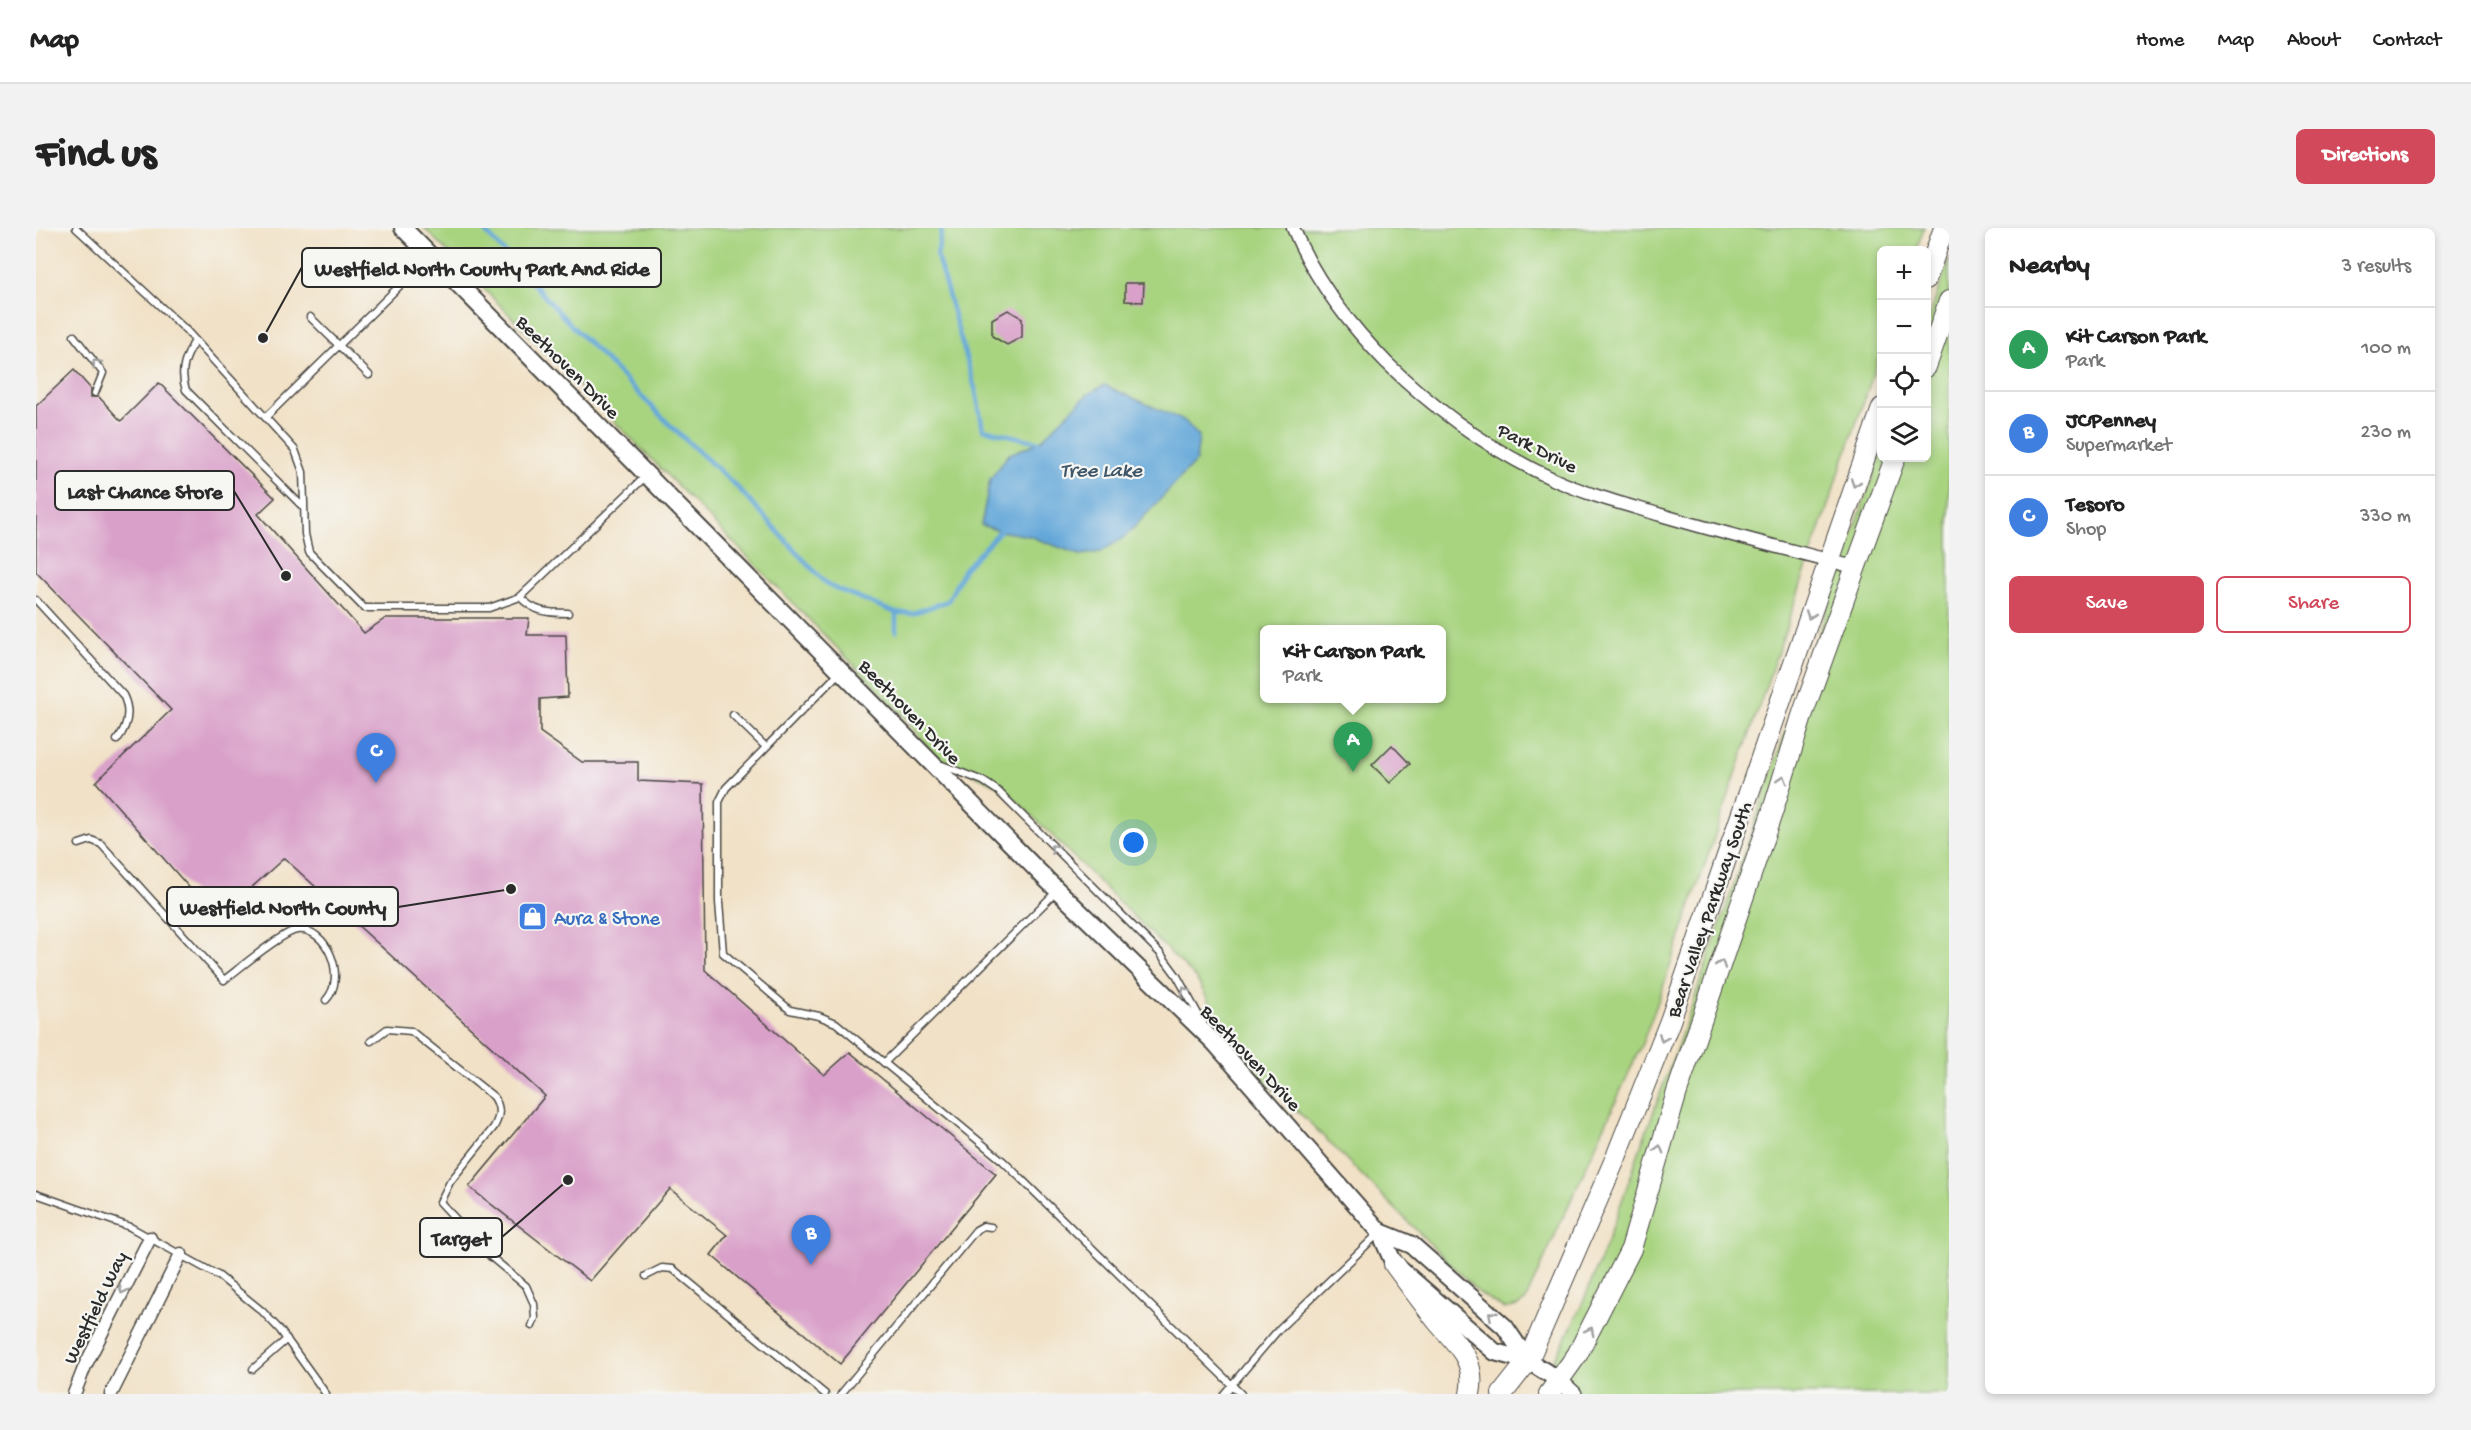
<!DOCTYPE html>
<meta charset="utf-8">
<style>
body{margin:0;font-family:"Gochi Hand",sans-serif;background:#f2f2f2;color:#222}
.controls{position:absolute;right:18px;top:18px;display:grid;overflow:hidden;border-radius:9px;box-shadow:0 3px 9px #0003}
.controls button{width:54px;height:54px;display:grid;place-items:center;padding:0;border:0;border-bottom:2px solid #e0e0e0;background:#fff;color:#222;font:30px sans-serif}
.you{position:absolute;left:1098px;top:615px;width:21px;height:21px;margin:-15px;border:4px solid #fff;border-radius:50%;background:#1a73e8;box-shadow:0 0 0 9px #1a73e833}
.badge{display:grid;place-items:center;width:39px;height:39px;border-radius:50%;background:#d1495b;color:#fff;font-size:20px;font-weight:700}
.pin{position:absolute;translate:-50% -50px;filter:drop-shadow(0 2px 3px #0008)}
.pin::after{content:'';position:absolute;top:32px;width:21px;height:18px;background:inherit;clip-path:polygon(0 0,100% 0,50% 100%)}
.popup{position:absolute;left:1224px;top:397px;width:186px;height:78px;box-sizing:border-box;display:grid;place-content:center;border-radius:9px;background:#fff;filter:drop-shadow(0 2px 4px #0005);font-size:20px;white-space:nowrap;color:#767676}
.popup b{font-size:22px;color:#222}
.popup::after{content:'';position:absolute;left:50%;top:100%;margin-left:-12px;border:12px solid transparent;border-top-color:#fff}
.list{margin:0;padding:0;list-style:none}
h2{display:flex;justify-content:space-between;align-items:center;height:78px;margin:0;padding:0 24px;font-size:26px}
h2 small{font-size:20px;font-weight:400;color:#767676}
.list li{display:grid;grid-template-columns:39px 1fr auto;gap:18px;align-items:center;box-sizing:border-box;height:84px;padding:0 24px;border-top:2px solid #e0e0e0}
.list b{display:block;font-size:22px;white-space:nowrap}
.list p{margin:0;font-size:20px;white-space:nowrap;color:#767676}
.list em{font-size:20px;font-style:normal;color:#767676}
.actions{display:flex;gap:12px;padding:18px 24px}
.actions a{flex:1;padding:14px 0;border:2px solid #d1495b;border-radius:9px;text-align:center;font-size:21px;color:#d1495b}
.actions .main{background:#d1495b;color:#fff}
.icon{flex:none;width:33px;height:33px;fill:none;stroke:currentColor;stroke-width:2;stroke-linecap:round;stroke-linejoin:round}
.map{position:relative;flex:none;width:1913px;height:1166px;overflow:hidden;border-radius:9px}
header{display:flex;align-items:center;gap:36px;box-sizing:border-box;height:84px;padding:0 30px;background:#fff;border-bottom:2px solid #e0e0e0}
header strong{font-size:28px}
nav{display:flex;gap:33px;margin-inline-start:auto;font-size:21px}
.intro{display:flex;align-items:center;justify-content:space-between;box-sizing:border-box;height:144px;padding:0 36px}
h1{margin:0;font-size:42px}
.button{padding:15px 27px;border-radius:9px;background:#d1495b;color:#fff;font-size:21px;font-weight:700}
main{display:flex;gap:36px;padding:0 36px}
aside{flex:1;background:#fff;border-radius:9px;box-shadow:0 3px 9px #0003}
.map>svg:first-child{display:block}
.green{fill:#a8d480;stroke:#6a8056;stroke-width:1.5;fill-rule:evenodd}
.water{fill:#64a7d9;stroke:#486982;stroke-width:1.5}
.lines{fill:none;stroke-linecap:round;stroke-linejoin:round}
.stream{stroke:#64a7d9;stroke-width:4.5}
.building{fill:#d9a0c9}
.service-casing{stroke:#494642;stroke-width:9}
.minor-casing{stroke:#494642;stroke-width:15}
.tertiary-casing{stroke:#494642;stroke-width:18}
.secondary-casing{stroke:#494642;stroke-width:20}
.primary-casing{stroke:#494642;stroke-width:22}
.service{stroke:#fff;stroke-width:6}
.minor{stroke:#fff;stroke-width:12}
.tertiary{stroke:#fff;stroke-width:15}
.secondary{stroke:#fff;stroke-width:16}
.primary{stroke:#fff;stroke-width:20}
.oneway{stroke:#a0a0a0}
.labels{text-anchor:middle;stroke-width:4.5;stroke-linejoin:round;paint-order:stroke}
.street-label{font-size:20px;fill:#2b2b2b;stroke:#f6f6f2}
.shop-label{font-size:20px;fill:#366cbe;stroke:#f6f6f2;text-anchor:start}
.water-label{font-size:21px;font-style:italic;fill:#3f5668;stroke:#f6f6f2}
.leader{fill:none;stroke:#2b2b2b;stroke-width:2}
.callout-dot{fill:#2b2b2b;stroke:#f6f6f2;stroke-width:2}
.callout{fill:#f6f6f2;stroke:#2b2b2b;stroke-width:2}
.callout-label{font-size:21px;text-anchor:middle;font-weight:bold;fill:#2b2b2b}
</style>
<header>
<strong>Map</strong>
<nav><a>Home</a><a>Map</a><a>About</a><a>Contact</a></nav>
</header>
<div class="intro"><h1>Find us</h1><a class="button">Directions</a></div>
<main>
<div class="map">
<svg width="1913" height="1166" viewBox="0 0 1913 1166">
<rect width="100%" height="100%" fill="#f6f6f2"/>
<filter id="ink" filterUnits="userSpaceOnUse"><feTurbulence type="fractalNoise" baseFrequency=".0167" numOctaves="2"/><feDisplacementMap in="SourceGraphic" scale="12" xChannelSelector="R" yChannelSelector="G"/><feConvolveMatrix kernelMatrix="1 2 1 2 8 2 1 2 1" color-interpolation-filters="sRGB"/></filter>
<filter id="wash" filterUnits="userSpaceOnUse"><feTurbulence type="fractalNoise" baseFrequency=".008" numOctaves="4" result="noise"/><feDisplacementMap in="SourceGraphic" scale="24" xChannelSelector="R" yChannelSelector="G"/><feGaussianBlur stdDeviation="1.35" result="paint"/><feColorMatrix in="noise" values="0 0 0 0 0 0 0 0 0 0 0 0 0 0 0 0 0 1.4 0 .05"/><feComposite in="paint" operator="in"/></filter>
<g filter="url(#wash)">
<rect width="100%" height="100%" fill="#f1e1c6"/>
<path class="green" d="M388 0H1888L1880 22H1846L1845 123 1620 779 1605 818 1489 1073 1482 1078 1468 1081 1443 1065 1275 896 1202 827 1160 750 969 561 898 527 863 483ZM1228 402H1406V470H1228Z
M1913 31V1166H1531L1507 1151C1559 1066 1585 970 1620 877 1700 661 1768 441 1845 225L1846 230H1890L1891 96Z"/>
<path class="water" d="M1068 157 1149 193 1163 209 1160 233 1090 308 1065 324 1044 327 993 308 964 303 945 297 954 251 973 226 1003 214 1052 166Z"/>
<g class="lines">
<path class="stream" d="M446 0 534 96 636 199 700 258 791 357 860 385H877L912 373 928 341 964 303
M906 0 901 28 940 164 947 201 1003 214
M860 404V385"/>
</g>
<g id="blocks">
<path class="building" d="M1089 55H1108L1107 74 1089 73Z
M972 82 986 90V109L971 117 956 108V91Z
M38 142 55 161V169H63L85 193 123 155 239 270 222 286 328 405 350 390H493L491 407H530L532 469 504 471V504L546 534H602V553L667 556 669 742 788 847 814 824 960 946 804 1136 675 1027 691 1007 634 961 554 1053 433 959 509 868 248 630 181 691 60 554 135 482 0 344V178Z
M1356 517 1374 536 1354 555 1336 537Z"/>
</g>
</g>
<g filter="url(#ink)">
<use href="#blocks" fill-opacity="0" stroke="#494642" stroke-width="1.5"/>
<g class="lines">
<defs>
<path id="service" d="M40 0 149 101 259 222 267 244 269 306 273 324 328 380H453L484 369 611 247
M274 89 333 147
M38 108 67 145 59 165
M159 112C150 129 143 142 150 162L268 280
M230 189 394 28
M484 369C498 384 511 385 532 385
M0 372 87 467C95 483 92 498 81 512
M803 445 690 560 683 574V674L687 725 754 782 783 788 800 795 967 933 1205 1166
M697 487 730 519
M906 537 947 553 962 563 1124 725 1141 748 1167 795
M43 616 55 612 65 616 188 752C203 741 246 704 261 702 290 698 312 749 290 772
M335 813 351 801 375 803 458 869C465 880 464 888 458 899L414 954 404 974 455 1029 490 1058 498 1076 499 1090 496 1098
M848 835 1020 664
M0 966 94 999 183 1048 226 1083 244 1102 290 1166
M610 1048 626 1040 637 1041 789 1166
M217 1141 251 1111
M805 1166 940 1002 947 998 955 999
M1188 1166 1243 1101 1343 1005"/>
<path id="minor" d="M1257 0C1278 51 1312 95 1350 134 1399 182 1454 222 1517 251 1552 267 1588 276 1625 287 1689 306 1754 322 1818 339
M38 1166 49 1138 114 1010
M75 1166 145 1026"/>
<path id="tertiary" d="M1523 1152 1538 1166"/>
<path id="secondary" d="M367 0 1011 652 1178 814 1344 1004 1358 1036 1459 1124 1492 1133 1523 1152
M1344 1004 1376 1017 1469 1099 1492 1133"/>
<path id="primary" d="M1890 51 1908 0
M1890 139 1913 73
M1358 1036C1372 1055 1386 1074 1401 1093 1421 1117 1441 1132 1434 1166
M1466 1166 1492 1133 1580 929 1634 793 1846 180
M1513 1166 1541 1127 1595 1021 1641 864 1736 585 1767 485 1859 230"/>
</defs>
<use href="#service" class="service-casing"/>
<use href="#minor" class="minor-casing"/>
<use href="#tertiary" class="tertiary-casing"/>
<use href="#secondary" class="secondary-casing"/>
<use href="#primary" class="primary-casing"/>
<use href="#service" class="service"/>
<use href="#minor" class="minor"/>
<use href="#tertiary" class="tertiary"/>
<use href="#secondary" class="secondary"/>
<use href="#primary" class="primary"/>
</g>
<defs><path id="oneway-chevron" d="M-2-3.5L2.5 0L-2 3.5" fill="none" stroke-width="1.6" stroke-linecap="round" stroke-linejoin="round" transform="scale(1.5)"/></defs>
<g class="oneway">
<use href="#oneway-chevron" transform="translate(60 135) rotate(-129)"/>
<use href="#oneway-chevron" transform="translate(1819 255) rotate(109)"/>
<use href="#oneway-chevron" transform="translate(1774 387) rotate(109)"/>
<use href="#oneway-chevron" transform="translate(1747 551) rotate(-73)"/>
<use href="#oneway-chevron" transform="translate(1018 620) rotate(-135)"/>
<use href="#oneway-chevron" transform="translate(1685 736) rotate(-71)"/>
<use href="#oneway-chevron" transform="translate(1149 763) rotate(-119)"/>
<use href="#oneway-chevron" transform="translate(1627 810) rotate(112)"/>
<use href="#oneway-chevron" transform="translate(1623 921) rotate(-74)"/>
<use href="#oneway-chevron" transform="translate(87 1062) rotate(117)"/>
<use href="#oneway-chevron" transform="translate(1456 1087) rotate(-139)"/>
<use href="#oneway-chevron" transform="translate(1554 1103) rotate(-63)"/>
</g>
</g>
<defs>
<symbol id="shop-square" viewBox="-11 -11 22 22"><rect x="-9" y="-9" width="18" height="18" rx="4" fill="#3f7fe0" stroke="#f6f6f2"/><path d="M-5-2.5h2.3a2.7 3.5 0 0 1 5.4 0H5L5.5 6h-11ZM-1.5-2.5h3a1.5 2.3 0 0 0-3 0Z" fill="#fff"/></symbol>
</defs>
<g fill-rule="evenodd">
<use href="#shop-square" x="480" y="672" width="33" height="33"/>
</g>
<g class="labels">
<g class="street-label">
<text transform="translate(533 138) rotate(45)" y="7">Beethoven Drive</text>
<text transform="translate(1502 219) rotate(27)" y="7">Park Drive</text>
<text transform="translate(875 483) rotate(46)" y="7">Beethoven Drive</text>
<text transform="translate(1672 681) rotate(-71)" y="7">Bear Valley Parkway South</text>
<text transform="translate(1216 829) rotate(47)" y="7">Beethoven Drive</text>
<text transform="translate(58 1079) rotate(-64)" y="7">Westfield Way</text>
</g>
<g class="shop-label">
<text x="518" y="696">Aura &amp; Stone</text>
</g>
<g class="water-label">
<text x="1065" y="248">Tree Lake</text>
</g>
</g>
<path class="leader" d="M227 110L266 39M250 348L198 263M475 661L362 679M532 952L466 1009"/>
<g class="callout-dot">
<circle cx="227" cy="110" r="6"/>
<circle cx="250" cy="348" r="6"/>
<circle cx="475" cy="661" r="6"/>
<circle cx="532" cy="952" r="6"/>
</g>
<g class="callout">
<rect x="266" y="20" width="359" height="39" rx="6"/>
<rect x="19" y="243" width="179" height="39" rx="6"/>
<rect x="131" y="659" width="231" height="39" rx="6"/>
<rect x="384" y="990" width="82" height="39" rx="6"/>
</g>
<g class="callout-label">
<text x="446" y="47">Westfield North County Park And Ride</text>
<text x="109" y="270">Last Chance Store</text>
<text x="247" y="686">Westfield North County</text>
<text x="425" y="1017">Target</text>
</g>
</svg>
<div class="controls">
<button>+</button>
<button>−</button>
<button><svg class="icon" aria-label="locate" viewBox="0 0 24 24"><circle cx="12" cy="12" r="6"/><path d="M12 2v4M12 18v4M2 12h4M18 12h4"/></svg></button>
<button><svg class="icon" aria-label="layers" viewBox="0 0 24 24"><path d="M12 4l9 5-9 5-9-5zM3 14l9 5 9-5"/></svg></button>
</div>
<div class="you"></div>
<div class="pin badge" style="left:1317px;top:544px;background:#2e9e5b">A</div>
<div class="popup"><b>Kit Carson Park</b>Park</div>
<div class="pin badge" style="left:775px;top:1037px;background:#3f7fe0">B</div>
<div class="pin badge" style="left:340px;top:555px;background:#3f7fe0">C</div>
</div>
<aside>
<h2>Nearby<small>3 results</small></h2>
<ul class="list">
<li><span class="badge" style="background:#2e9e5b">A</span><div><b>Kit Carson Park</b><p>Park</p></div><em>100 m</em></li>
<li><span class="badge" style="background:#3f7fe0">B</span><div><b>JCPenney</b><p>Supermarket</p></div><em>230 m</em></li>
<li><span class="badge" style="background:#3f7fe0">C</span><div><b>Tesoro</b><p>Shop</p></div><em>330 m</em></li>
</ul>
<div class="actions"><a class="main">Save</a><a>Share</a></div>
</aside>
</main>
